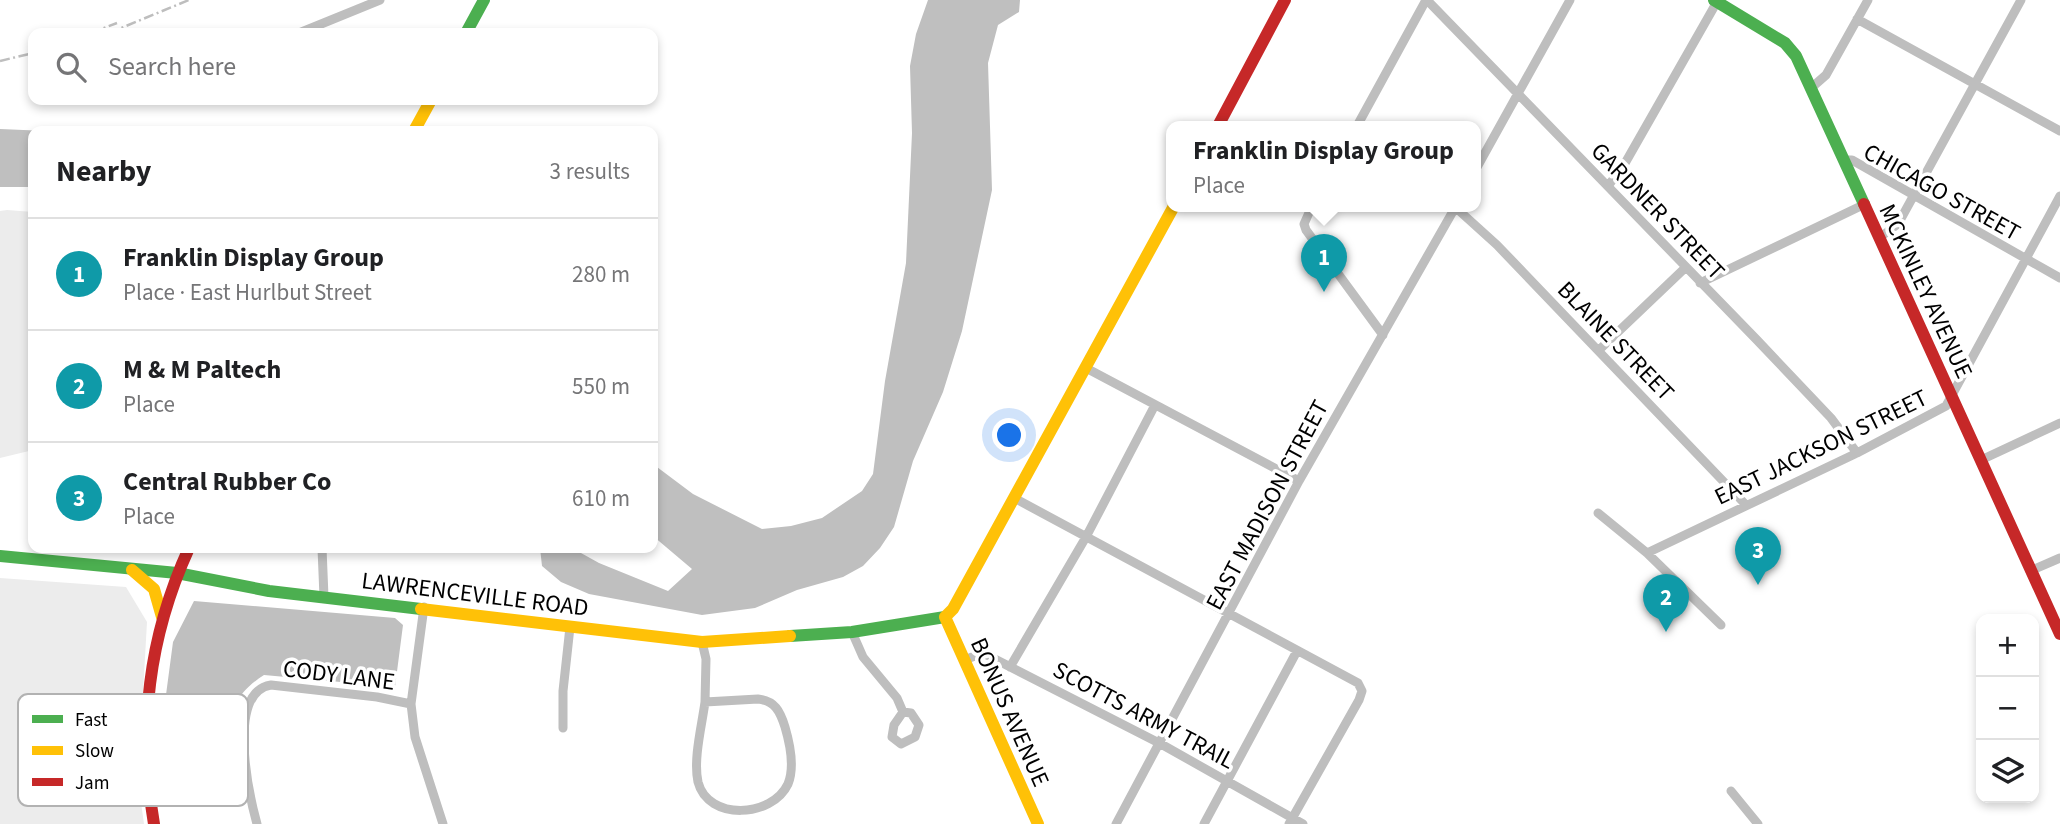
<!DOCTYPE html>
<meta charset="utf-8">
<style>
body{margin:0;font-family:"Source Sans 3",sans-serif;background:#f6f6f6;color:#202124}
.controls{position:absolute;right:21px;bottom:21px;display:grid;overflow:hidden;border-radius:14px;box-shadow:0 4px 10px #0003}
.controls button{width:63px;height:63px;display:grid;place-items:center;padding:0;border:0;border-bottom:2px solid #e0e0e0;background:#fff;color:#202124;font:35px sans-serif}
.you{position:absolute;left:1010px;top:436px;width:24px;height:24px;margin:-18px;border:5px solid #fff;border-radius:50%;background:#1a73e8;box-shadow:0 0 0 10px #1a73e833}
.badge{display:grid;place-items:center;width:46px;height:46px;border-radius:50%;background:#db2777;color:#fff;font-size:23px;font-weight:700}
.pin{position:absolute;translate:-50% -58px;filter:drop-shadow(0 2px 4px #0008)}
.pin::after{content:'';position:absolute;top:37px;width:24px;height:21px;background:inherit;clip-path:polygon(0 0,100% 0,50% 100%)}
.popup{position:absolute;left:1166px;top:121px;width:315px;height:91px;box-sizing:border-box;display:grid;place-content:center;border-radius:14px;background:#fff;filter:drop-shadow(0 2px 5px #0005);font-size:23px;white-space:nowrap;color:#757577}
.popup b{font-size:26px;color:#202124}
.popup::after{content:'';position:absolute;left:50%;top:100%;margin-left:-14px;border:14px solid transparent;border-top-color:#fff}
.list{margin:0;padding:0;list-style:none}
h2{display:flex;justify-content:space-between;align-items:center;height:91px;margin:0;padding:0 28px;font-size:30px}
h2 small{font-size:23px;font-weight:400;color:#757577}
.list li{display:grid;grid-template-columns:46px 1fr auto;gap:21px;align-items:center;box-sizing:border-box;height:112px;padding:0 28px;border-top:2px solid #e0e0e0}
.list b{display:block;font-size:26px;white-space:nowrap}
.list p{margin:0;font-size:23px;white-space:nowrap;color:#757577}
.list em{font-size:23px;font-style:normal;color:#757577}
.icon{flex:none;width:38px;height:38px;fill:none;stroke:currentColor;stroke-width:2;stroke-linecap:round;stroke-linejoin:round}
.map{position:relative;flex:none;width:2060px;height:824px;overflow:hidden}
.search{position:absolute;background:#fff;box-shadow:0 4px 10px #0003;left:28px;top:28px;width:630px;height:77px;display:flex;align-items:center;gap:18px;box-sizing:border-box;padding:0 24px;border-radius:14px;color:#757577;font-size:26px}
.panel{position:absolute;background:#fff;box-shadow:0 4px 10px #0003;left:28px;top:126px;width:630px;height:427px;border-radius:14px}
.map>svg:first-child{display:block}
.green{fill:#ececec}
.water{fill:#bfbfbf}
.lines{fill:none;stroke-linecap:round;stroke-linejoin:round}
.street{stroke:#bebebe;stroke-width:9}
.fast{stroke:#4caf50;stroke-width:12}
.slow{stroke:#ffc107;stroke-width:12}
.jam{stroke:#c62828;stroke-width:12}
.rail{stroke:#bebebe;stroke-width:2.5;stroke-dasharray:10 3.5 2 3.5;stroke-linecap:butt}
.labels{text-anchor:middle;stroke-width:7;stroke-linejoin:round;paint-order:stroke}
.street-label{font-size:24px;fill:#000;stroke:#fff}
.key{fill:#fff;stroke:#b2b2b2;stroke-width:2}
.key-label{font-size:19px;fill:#000}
</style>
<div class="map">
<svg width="2060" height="824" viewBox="0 0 2060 824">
<rect width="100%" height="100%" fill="#fff"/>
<path class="green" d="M7 210 33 212V450L0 458V211Z
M0 578 126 587 147 622 138 781 144 824H0Z"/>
<path class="water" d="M928 0H1020L1019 12 998 25 988 63 992 190 962 331 943 392 913 461 894 527 880 548 863 566 843 577 797 590 755 608 702 615 589 594 561 582 542 566 540 548H572L599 563 668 591 692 569 653 536V464L693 494 762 529 791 526 822 518 862 491 873 474 885 381 906 263 912 133 910 66 916 34Z
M0 129 47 131H33V187H0Z
M194 601 395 618 403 625 395 687 264 675C222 702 233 725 234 770L223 776 161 785 160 740 173 642Z"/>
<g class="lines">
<path class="street" d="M1427 0 1756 339 1831 418 1857 453
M1857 19 2060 131
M299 33 380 0
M1810 89 1826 75 1868 0
M1357 126 1426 0
M1843 160H1852L2060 278
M1476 169 1570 0
M1608 186 1624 165 1718 0
M1312 206 1304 224 1306 230 1383 335
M1455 207 1497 245 1746 505
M1879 238 1898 224 2021 0
M1700 283 1863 205
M1599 350 1685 268
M1086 368 1299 481
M1981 460 2060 423
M1016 499 1358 683 1362 691 1359 700 1289 824
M1598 513 1647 553 1721 625
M322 548 324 597
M1647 553 1857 453 1946 406 2060 196
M2030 571 2060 558
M424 607 411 704 415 737 443 824
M852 632 863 657 897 698 903 712
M702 642 706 659 705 702
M964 660 983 653 1161 744 1303 824
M1010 667 1086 537 1155 405
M758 699C775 701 780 711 785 727 790 744 795 767 788 784 772 818 708 821 698 782 693 759 702 725 705 702Z
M903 712 911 713 919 725 915 737 901 744 892 737 894 725Z
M563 728V691L570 627
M1731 791 1758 824
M257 824C249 795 226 692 271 685L377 697 411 704
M1116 824 1299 481 1456 206
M1204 824 1297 651"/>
<path class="fast" d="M1714 0 1785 43 1796 56 1864 204
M466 33 484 0
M0 556 177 573 269 591 421 609
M790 636 852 632 945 617"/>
<path class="slow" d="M414 131 431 100
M132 570 154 589 162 617
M421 609 702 642 790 636
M945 617 953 609 1174 206
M945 617 1038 824"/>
<path class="jam" d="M1218 126 1285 0
M1864 204 2060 634
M154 824C138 727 148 638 189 548"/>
<path class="rail" d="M91 33 117 23
M109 33 189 0
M0 61 33 53"/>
</g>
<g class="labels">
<g class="street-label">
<text transform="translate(1942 192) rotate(29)" y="8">CHICAGO STREET</text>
<text transform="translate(1658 211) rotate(46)" y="8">GARDNER STREET</text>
<text transform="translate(1926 291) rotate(65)" y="8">MCKINLEY AVENUE</text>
<text transform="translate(1616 341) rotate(46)" y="8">BLAINE STREET</text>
<text transform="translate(1821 447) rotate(-26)" y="8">EAST JACKSON STREET</text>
<text transform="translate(1267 505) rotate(-62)" y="8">EAST MADISON STREET</text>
<text transform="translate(475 594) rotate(7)" y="8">LAWRENCEVILLE ROAD</text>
<text transform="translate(339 675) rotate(7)" y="8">CODY LANE</text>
<text transform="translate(1010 712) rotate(66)" y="8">BONUS AVENUE</text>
<text transform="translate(1144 715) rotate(28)" y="8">SCOTTS ARMY TRAIL</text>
</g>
</g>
<rect x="18" y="694" width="230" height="112" rx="10" class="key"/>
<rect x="32" y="715" width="31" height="8" fill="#4caf50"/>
<rect x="32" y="746" width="31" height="9" fill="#ffc107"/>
<rect x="32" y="778" width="31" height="8" fill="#c62828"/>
<g class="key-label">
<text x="75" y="726">Fast</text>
<text x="75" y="757">Slow</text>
<text x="75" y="789">Jam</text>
</g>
</svg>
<div class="controls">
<button>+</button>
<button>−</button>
<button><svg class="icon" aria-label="layers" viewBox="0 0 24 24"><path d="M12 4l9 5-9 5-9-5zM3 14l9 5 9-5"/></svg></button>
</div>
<div class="you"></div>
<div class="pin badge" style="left:1324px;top:292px;background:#0f9aa8">1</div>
<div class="popup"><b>Franklin Display Group</b>Place</div>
<div class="pin badge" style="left:1666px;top:632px;background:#0f9aa8">2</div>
<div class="pin badge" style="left:1758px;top:585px;background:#0f9aa8">3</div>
<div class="search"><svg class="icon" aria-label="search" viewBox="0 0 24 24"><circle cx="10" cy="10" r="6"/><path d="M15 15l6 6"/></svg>Search here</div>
<section class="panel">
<h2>Nearby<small>3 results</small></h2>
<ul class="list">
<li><span class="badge" style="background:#0f9aa8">1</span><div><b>Franklin Display Group</b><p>Place · East Hurlbut Street</p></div><em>280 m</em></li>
<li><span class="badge" style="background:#0f9aa8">2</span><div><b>M &amp; M Paltech</b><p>Place</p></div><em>550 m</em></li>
<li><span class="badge" style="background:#0f9aa8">3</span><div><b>Central Rubber Co</b><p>Place</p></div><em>610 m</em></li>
</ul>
</section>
</div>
